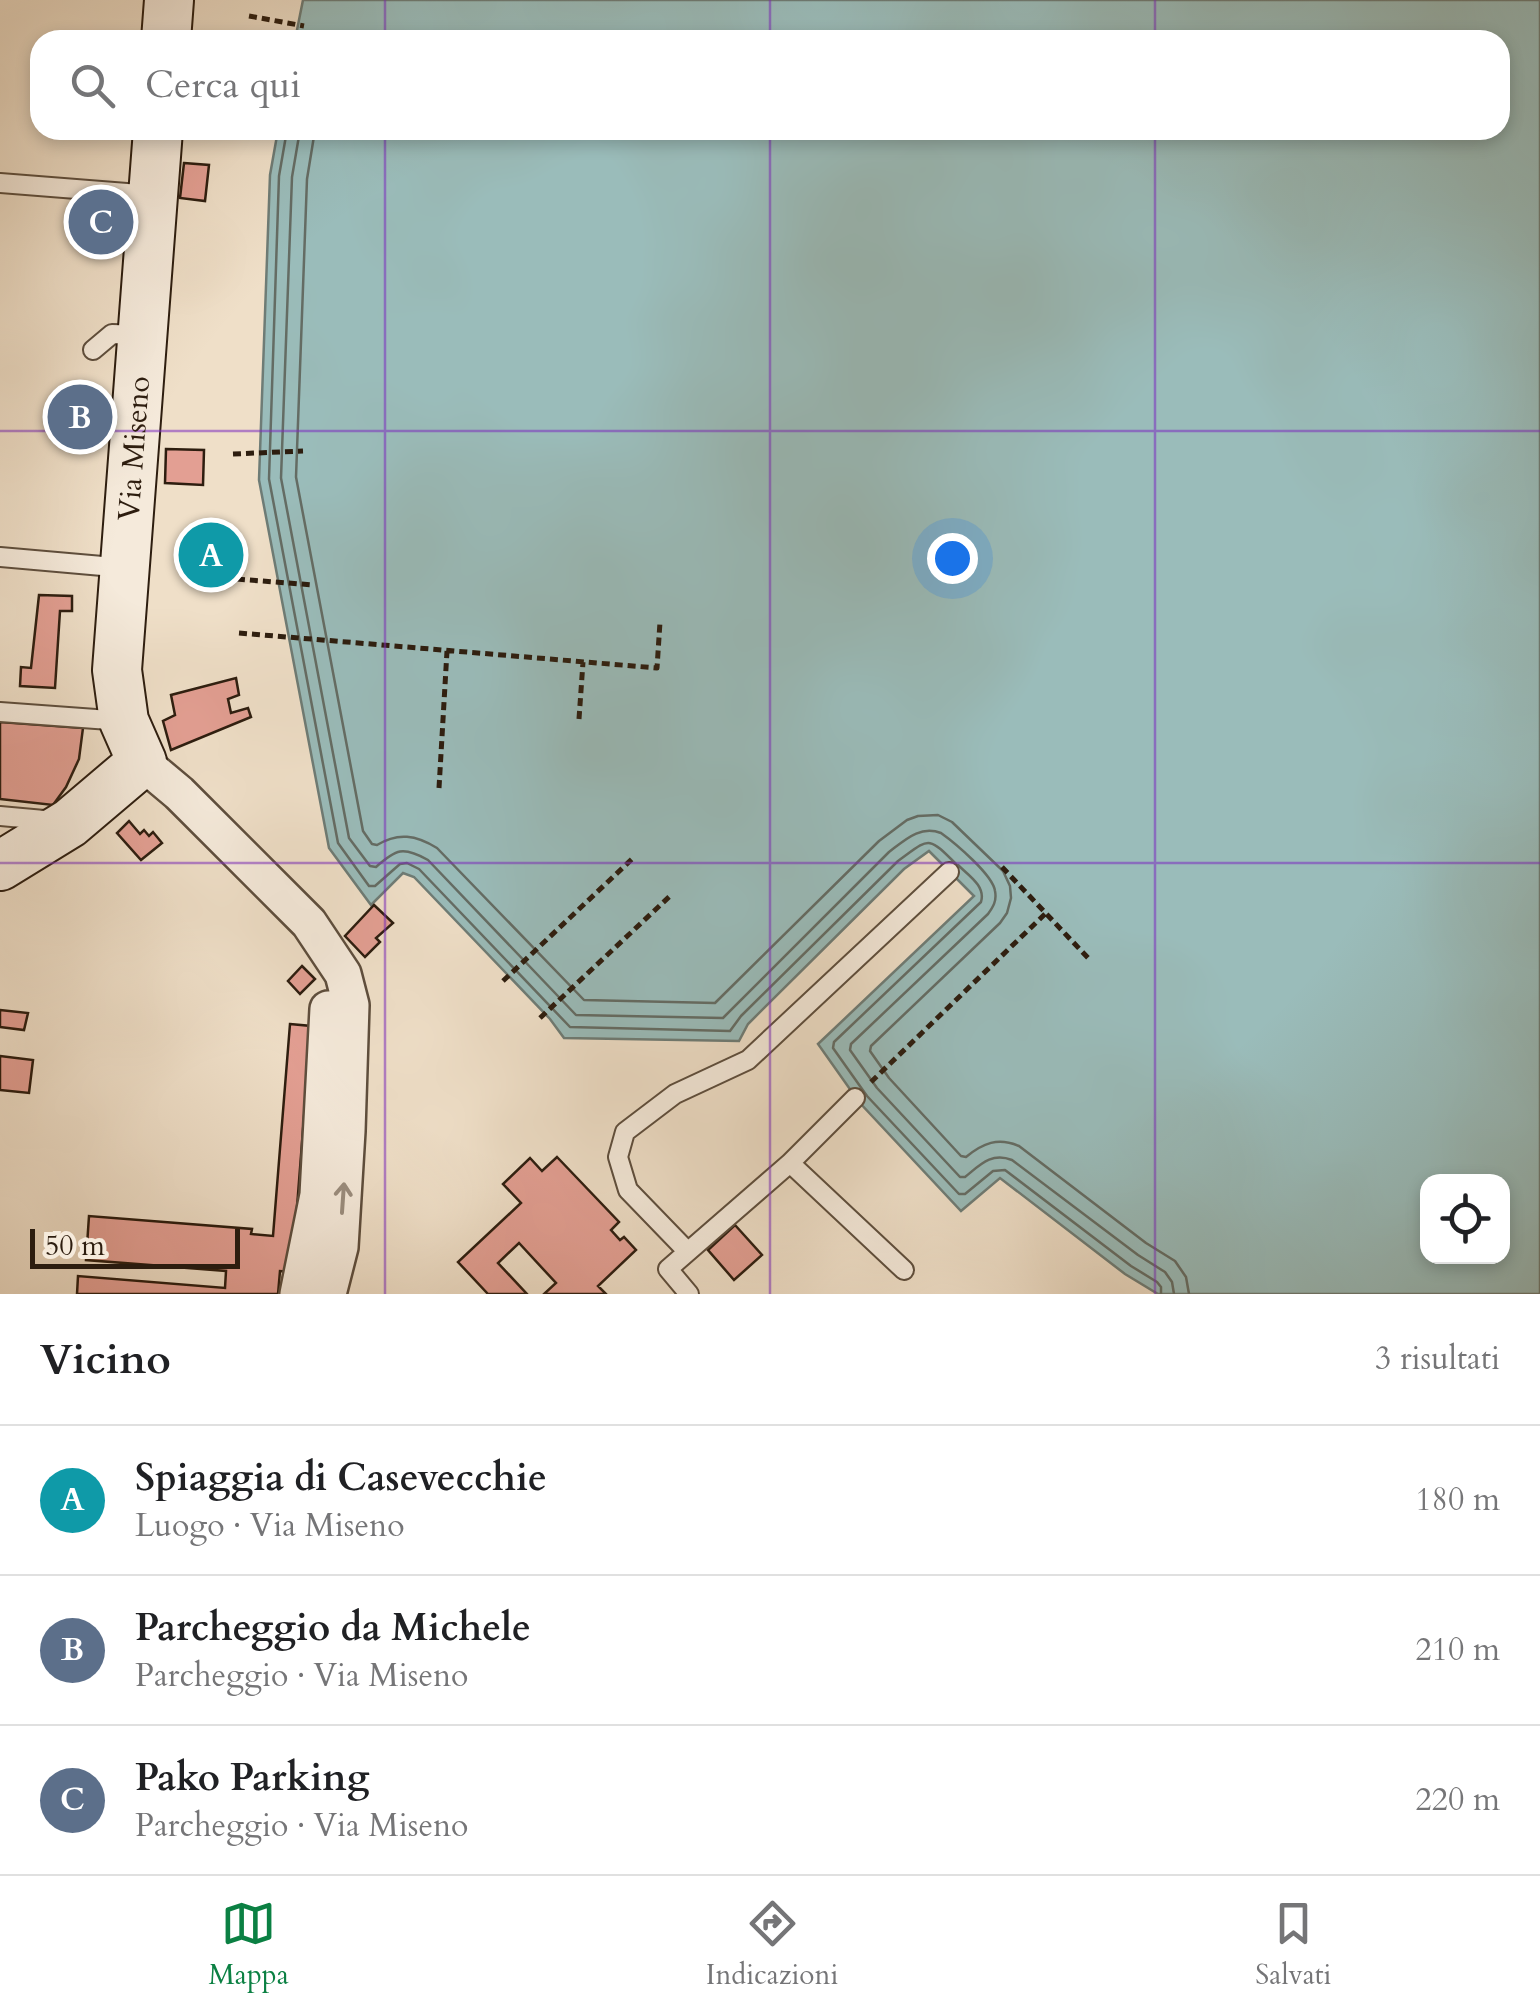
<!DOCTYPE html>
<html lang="it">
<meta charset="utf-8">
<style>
body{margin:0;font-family:Cardo,serif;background:#f6f6f6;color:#202124}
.controls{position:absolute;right:30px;bottom:30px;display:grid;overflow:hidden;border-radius:20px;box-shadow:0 5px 15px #0003}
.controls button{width:90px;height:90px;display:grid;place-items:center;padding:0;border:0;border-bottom:2px solid #e0e0e0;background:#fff;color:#202124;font:50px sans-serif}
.scale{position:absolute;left:30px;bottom:25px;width:210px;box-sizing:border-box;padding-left:10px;border:5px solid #2d1d0f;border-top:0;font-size:28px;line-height:35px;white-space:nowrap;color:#2d1d0f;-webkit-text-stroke:8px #f5eadb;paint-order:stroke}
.you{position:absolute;left:952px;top:558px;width:35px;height:35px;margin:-25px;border:8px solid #fff;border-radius:50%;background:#1a73e8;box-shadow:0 0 0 15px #1a73e833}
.badge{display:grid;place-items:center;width:65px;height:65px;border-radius:50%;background:#0b8043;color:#fff;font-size:32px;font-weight:700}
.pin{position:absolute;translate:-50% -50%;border:5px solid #fff;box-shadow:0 2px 10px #0006}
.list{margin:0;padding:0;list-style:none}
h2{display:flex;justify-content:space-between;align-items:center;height:130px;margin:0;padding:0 40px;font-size:42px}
h2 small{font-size:32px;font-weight:400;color:#757577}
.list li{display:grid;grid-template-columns:65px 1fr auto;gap:30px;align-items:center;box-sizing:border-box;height:150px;padding:0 40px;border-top:2px solid #e0e0e0}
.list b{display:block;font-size:38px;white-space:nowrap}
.list p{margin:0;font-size:32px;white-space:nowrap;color:#757577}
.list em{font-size:32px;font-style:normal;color:#757577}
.icon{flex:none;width:55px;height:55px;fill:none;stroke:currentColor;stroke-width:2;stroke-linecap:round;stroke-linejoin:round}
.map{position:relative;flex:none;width:1540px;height:1294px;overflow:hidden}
.search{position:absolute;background:#fff;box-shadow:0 5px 15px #0003;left:30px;right:30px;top:30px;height:110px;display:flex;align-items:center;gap:25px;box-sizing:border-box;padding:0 35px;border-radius:30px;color:#757577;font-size:38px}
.sheet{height:580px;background:#fff}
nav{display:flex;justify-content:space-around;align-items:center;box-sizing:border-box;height:140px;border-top:2px solid #e0e0e0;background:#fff;font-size:28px;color:#757577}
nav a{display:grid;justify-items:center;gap:5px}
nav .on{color:#0b8043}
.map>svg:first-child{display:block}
.water{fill:#9abcba;stroke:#6e7c76;stroke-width:2.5;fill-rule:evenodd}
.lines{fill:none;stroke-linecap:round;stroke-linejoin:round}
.shore{stroke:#646c64;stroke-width:2.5}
.building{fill:#e39f93;stroke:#2d1d0f;stroke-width:2.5}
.service-casing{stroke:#5e4e3d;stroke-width:22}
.minor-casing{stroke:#5e4e3d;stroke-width:40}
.secondary-casing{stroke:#2d1d0f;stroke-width:52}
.path{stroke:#2d1d0f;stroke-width:5;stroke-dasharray:8 5;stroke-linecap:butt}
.service{stroke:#f5eadb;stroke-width:18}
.minor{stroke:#f5eadb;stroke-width:35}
.secondary{stroke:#f5eadb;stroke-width:48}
.oneway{stroke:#9b8e7f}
.grid{fill:none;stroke:#7b2cbf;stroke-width:2.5;stroke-opacity:0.55}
.labels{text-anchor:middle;stroke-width:8;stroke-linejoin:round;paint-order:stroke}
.street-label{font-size:30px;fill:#2d1d0f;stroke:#f5eadb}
</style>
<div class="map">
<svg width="1540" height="1294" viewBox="0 0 1540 1294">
<rect width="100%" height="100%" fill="#efdfc8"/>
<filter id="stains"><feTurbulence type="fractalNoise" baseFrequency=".002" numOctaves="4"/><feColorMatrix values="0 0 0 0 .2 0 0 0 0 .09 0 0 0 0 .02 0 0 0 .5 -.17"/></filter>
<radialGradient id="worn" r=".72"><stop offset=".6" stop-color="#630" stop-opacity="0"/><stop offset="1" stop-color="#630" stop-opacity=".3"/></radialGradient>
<path class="water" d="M303 0H1540V1294H1158L1125 1274 1000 1178 961 1211 859 1102 818 1044 974 896 929 851 904 869 748 1024 739 1041 564 1038 550 1019 414 877 403 873 371 905 329 848 259 480 270 175 278 130H1500V40H295ZM1428 1182H1502V1256H1428Z"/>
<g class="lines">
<path class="shore" d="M287 130 279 176 269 479 338 843 369 886H375L400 864 407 863 419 869 570 1027 730 1031 741 1016 898 861C930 838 927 835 956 864
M300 130 292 177 281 478 349 838 370 866 376 867C396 849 403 846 428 860L576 1015 723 1018 889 852C905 840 920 825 941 833 955 843 993 875 995 891 997 901 993 907 988 914L851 1044 850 1050 877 1088 960 1177H965C980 1165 991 1152 1012 1160L1138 1255 1165 1272 1172 1282 1174 1294
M315 130 307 179 296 477 363 831 372 844 377 845C398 832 416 835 437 848L584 1000 715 1003 879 841 907 820 918 816 938 815 952 822 1003 871 1010 886 1011 898 1007 913 1000 923 871 1046 870 1051 889 1078 961 1156 966 1157C983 1143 998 1137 1019 1146L1146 1243 1175 1261 1186 1277 1189 1294
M958 865C968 875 986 886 981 902L834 1042 833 1048 867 1096 959 1194H965L993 1171 1005 1170 1131 1266 1157 1282 1161 1287V1294"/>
</g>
<path class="building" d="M184 163 209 165 205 201 180 198Z
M166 449 204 450 203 485 165 483Z
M39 595 72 596V611H60L55 688 20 686 21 667 31 668Z
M236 678 239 695 228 699 231 713 248 708 251 717 171 750 163 721 175 715 171 695Z
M0 722 83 728 79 759 66 787 53 805 0 799Z
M129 821 140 834 144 830 149 836 153 832 162 843 141 860 117 833Z
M374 905 393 923 376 938 380 942 365 957 345 936Z
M302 966 315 979 300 994 288 981Z
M0 1010 28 1013 24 1030 0 1027Z
M290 1024 311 1026 292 1272 280 1271 278 1294H77L78 1276 225 1288 226 1271 86 1260 89 1216 252 1229 251 1234 273 1236Z
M0 1056 33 1060 29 1093 0 1090Z
M557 1157 619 1222 611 1230 620 1240 624 1237 636 1250 598 1286 606 1294H544L556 1283 519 1243 498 1263 527 1294H488L458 1262 521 1203 503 1184 530 1158 542 1171Z
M735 1225 762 1255 734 1280 708 1250Z"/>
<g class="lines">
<defs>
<path id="service" d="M0 183 152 195
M93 350 112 334 143 335
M0 557 125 568
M0 712 123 721
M0 816 55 821
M790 1163 855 1098
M687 1251 628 1190 618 1157 625 1132 675 1094 748 1060 949 872
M689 1294 668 1269 790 1163 904 1270"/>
<path id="minor" d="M142 762 179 793 309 923 343 974 351 1005 347 1131 340 1247 328 1294
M298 1294 318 1195 328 1009"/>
<g id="secondary">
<path d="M166 40 169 0"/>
<path id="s1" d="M0 866 70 823 142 762 124 721 117 670 158 130"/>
</g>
</defs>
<use href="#service" class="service-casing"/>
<use href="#minor" class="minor-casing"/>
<use href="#secondary" class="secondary-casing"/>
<path class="path" d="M249 16 304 26
M233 454 303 451
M211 577 313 585
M239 633 657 668 660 622
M579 719 583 662
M439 788 447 651
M1002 867 1090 960
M503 981 632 859
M540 1018 670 896
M871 1082 1045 914"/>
<use href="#service" class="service"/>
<use href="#minor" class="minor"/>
<use href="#secondary" class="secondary"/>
</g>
<defs><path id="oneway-shaft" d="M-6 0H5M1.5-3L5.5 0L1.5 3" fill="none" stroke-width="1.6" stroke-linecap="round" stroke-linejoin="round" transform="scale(2.5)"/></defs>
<use class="oneway" href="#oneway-shaft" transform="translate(343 1198) rotate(-86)"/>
<path class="grid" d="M385 0V40M770 0V40M1155 0V40M385 130V1294M770 130V1294M1155 130V1294M0 431H1540M0 863H1540"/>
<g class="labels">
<g class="street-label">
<text dy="10" stroke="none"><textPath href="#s1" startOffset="495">Via Miseno</textPath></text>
</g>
</g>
<rect width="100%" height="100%" filter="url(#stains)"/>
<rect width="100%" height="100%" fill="url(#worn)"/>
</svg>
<div class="controls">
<button><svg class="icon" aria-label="locate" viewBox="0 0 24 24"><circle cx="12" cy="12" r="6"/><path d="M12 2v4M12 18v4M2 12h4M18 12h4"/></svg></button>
</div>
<div class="scale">50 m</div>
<div class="you"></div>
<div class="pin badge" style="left:211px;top:555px;background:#0f9aa8">A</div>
<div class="pin badge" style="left:80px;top:417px;background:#5c6f8a">B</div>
<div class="pin badge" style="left:101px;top:222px;background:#5c6f8a">C</div>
<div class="search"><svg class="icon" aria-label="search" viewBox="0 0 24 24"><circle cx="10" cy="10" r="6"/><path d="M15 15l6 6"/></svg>Cerca qui</div>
</div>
<section class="sheet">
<h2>Vicino<small>3 risultati</small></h2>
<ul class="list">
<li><span class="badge" style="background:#0f9aa8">A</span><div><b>Spiaggia di Casevecchie</b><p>Luogo · Via Miseno</p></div><em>180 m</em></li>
<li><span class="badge" style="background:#5c6f8a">B</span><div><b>Parcheggio da Michele</b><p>Parcheggio · Via Miseno</p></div><em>210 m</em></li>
<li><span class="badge" style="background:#5c6f8a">C</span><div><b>Pako Parking</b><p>Parcheggio · Via Miseno</p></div><em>220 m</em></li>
</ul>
</section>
<nav>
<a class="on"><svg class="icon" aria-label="map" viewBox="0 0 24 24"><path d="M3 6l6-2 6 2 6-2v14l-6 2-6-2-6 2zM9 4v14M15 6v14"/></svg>Mappa</a>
<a><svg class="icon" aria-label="directions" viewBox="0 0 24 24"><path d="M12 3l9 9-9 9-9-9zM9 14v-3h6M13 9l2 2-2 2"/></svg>Indicazioni</a>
<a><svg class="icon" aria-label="saved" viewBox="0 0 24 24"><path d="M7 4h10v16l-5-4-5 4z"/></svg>Salvati</a>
</nav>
